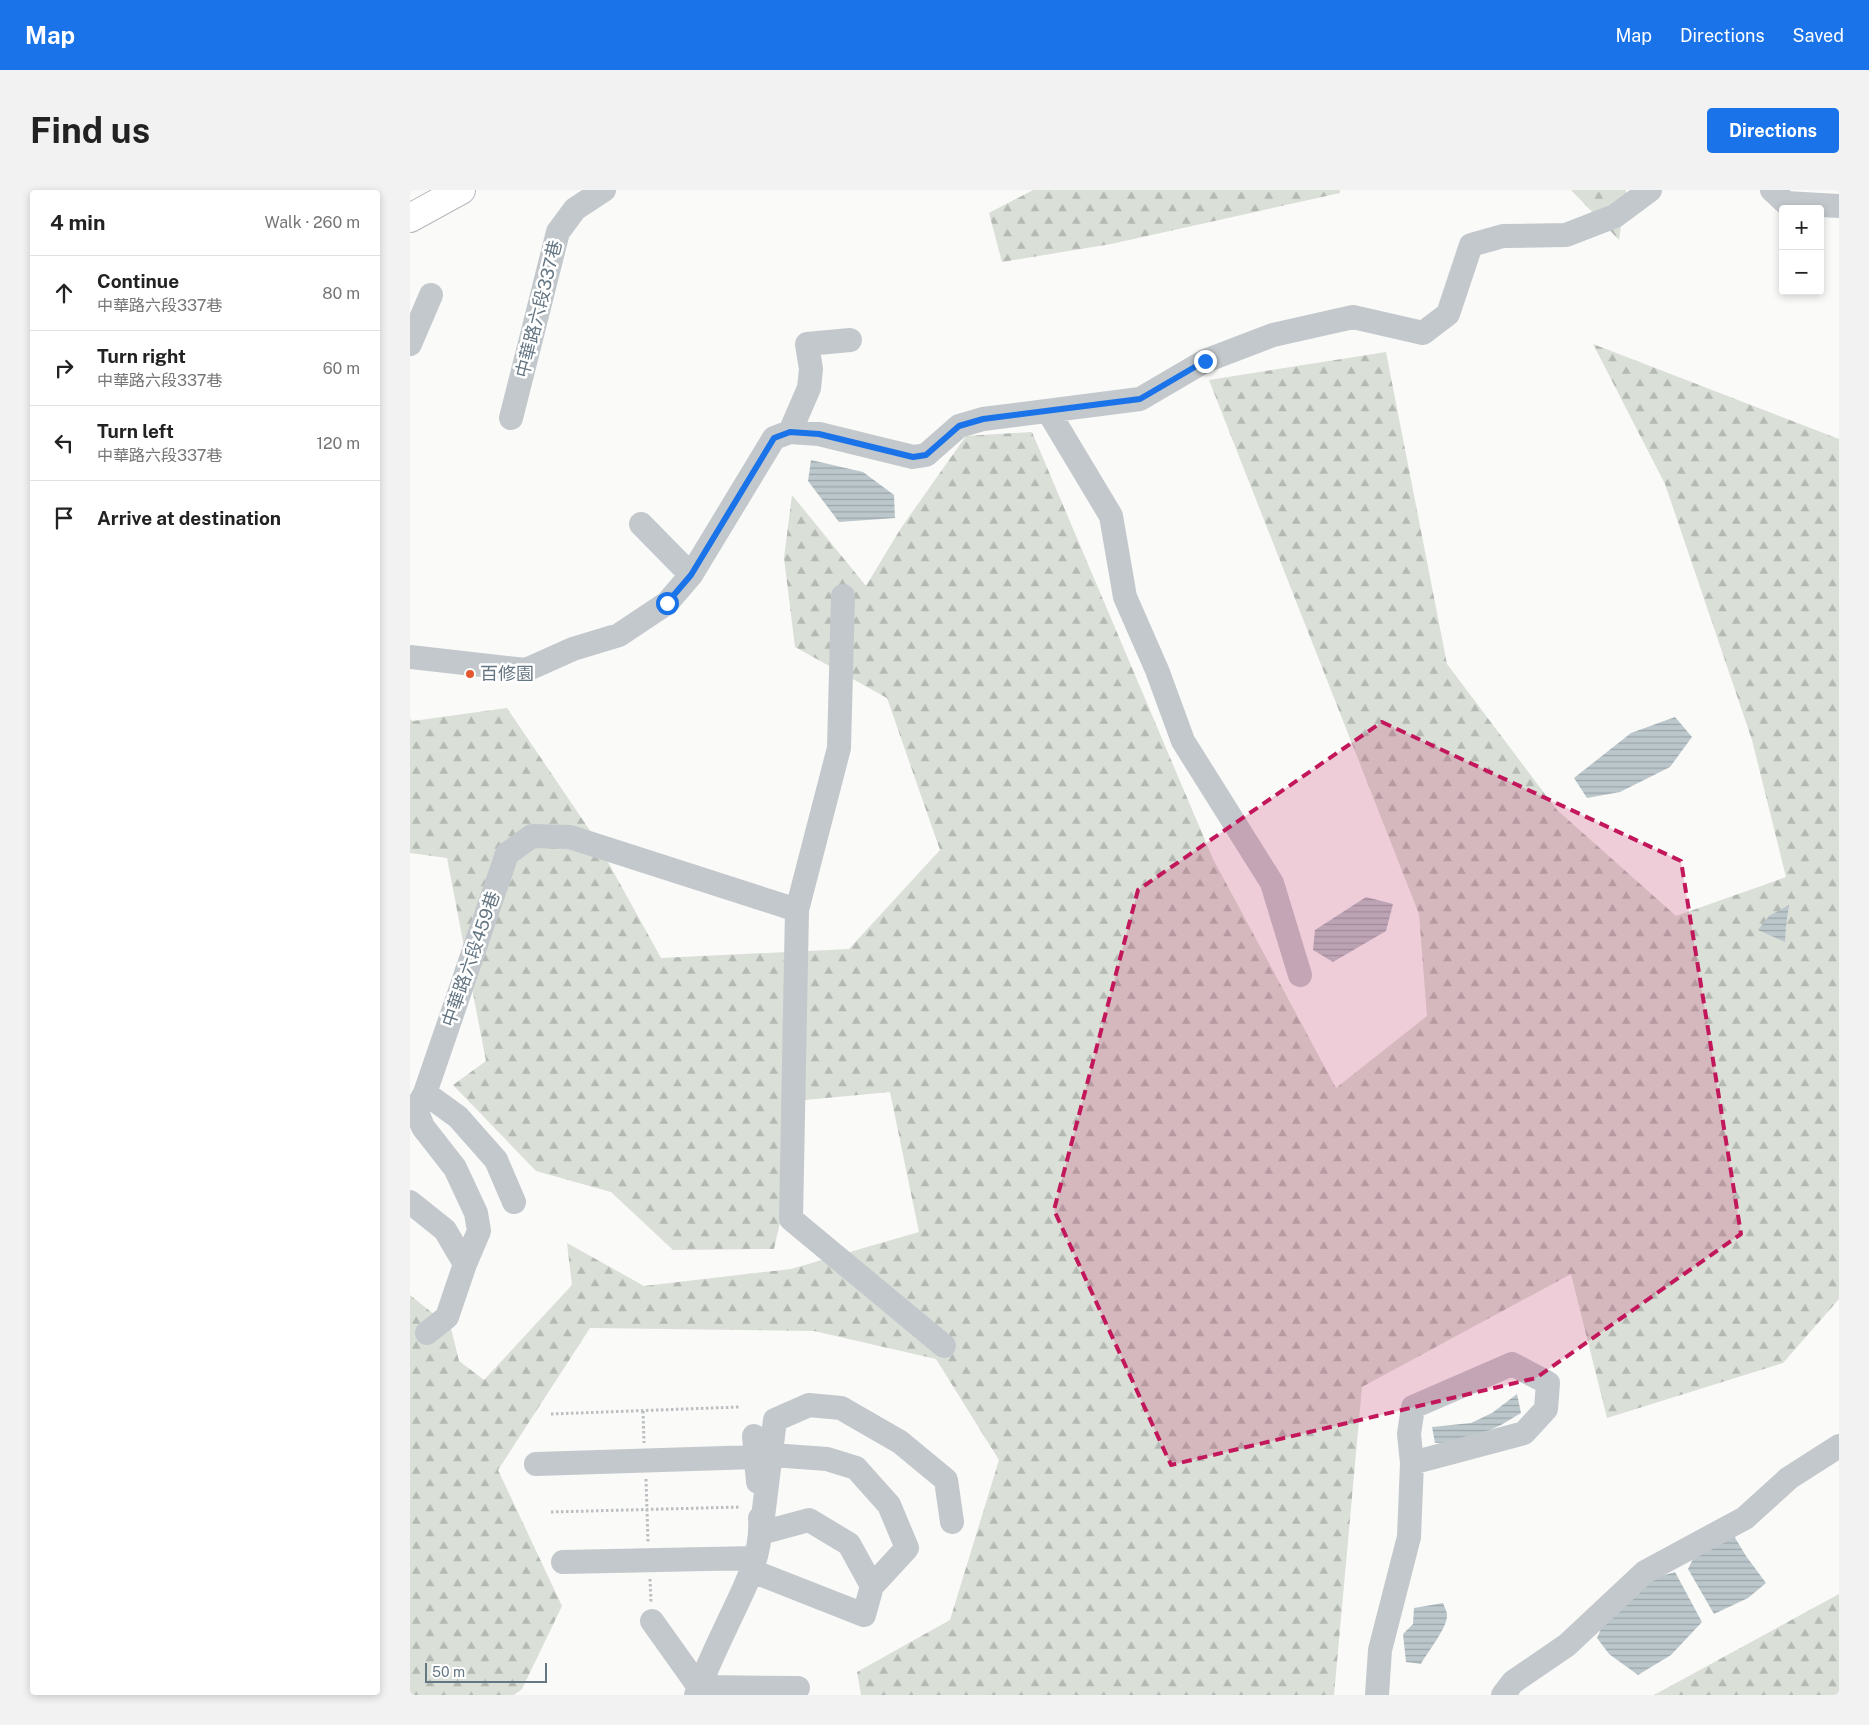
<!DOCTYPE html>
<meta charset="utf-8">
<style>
body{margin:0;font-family:"Public Sans","Noto Sans TC",sans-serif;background:#f2f2f2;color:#222}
.controls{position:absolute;right:15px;top:15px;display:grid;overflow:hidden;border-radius:5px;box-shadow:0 2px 8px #0003}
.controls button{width:45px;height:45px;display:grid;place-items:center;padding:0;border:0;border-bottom:1px solid #e0e0e0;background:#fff;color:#222;font:25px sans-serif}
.scale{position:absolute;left:15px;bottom:12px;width:122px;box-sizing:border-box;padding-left:5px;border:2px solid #657683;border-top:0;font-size:14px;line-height:18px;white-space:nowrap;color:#657683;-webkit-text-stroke:4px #fff;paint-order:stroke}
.stop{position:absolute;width:15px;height:15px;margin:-11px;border:4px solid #1a73e8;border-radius:50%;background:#fff}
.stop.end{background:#1a73e8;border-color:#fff;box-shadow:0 1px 5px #0008}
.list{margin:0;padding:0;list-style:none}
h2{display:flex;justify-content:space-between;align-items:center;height:65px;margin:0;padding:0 20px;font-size:21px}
h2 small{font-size:16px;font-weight:400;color:#767676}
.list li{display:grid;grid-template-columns:32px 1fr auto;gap:15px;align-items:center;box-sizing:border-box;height:75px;padding:0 20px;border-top:1px solid #e0e0e0}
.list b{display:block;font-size:19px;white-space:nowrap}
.list p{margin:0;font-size:16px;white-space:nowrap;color:#767676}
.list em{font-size:16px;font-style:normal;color:#767676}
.icon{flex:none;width:28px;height:28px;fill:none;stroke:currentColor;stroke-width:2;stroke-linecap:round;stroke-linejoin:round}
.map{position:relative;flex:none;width:1429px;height:1505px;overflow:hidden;border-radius:5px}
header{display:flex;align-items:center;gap:30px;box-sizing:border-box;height:70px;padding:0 25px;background:#1a73e8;color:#fff}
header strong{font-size:24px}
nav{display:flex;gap:28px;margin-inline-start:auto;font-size:18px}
.intro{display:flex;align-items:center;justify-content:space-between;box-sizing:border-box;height:120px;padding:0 30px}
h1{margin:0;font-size:35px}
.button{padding:12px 22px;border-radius:5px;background:#1a73e8;color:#fff;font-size:18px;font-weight:700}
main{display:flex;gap:30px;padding:0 30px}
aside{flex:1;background:#fff;border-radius:5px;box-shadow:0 2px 8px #0003}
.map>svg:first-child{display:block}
.forest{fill:url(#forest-firs)}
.water{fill:url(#water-rules)}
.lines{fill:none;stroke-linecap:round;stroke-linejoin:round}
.highway-casing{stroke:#b4b9bd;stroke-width:30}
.path{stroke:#bbbfc2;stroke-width:3;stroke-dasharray:2.5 2.5;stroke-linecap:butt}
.minor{stroke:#c3c8cc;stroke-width:24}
.highway{stroke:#fff;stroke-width:28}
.route{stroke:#1a73e8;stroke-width:6}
.marked{fill:#c2185b;fill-opacity:0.2;stroke:#c2185b;stroke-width:4;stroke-dasharray:10 6;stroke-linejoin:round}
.poi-dot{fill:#e4572e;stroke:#fff;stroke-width:2}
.labels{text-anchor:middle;stroke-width:5;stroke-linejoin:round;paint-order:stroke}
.street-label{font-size:18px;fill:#657683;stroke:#fff}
.poi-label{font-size:18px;fill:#657683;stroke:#fff;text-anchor:start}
</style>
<header>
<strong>Map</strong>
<nav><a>Map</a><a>Directions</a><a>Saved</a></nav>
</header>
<div class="intro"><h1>Find us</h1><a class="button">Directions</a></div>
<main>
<aside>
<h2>4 min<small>Walk · 260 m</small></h2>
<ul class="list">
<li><svg class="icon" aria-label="ahead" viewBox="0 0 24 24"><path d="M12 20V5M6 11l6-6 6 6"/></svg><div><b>Continue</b><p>中華路六段337巷</p></div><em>80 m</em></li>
<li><svg class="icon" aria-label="right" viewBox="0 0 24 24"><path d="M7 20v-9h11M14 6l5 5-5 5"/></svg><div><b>Turn right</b><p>中華路六段337巷</p></div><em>60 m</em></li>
<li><svg class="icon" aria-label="left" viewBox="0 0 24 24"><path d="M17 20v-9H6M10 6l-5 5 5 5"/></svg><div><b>Turn left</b><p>中華路六段337巷</p></div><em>120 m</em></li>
<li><svg class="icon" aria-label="arrive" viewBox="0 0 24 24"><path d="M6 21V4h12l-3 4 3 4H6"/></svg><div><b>Arrive at destination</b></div></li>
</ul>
</aside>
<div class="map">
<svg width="1429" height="1505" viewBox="0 0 1429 1505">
<defs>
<pattern id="forest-firs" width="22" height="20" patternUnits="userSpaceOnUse" patternTransform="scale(1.25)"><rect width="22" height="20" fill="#dadfd7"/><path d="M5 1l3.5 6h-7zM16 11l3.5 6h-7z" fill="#b4b9b4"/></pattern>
<pattern id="water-rules" width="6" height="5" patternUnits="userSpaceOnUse" patternTransform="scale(1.25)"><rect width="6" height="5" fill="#bbc7cb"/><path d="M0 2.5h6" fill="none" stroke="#9ca6aa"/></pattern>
</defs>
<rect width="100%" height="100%" fill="#fafaf8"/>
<path class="forest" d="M623 0H930V3L701 54 592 72 579 23Z
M1161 0H1216L1209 50Z
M1183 154 1429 249V1109L1373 1173 1197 1228 1161 1084 952 1197 924 1505H451L447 1482 540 1430 589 1270 526 1169 404 1141 180 1138 88 1280 152 1416 112 1499 104 1505H0V1105L41 1138 49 1171 74 1190 162 1095 157 1053 234 1096 381 1079 509 1042 480 902 384 911 383 975 364 1059 263 1060 201 1002 126 981 43 895 76 871 37 668 0 663V529L3 531 97 518 183 645 251 768 439 759 530 660 477 508 385 457 374 368 382 305 456 396 491 338 556 246 622 242 803 669 926 898 1017 826 1009 724 799 190 976 162 1037 474 1147 620 1266 726 1376 687 1342 550 1255 294Z
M1429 1404V1505H1244Z"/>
<path class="water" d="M401 270 453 282 484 305 485 328 429 332 398 291Z
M1265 527 1282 547 1260 577 1210 602 1177 608 1164 588 1221 543Z
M956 707 983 714 976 741 923 772 903 760 905 740Z
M1379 715 1376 736 1375 752 1348 740 1359 726Z
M1107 1204 1111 1223 1091 1235 1051 1253H1025L1022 1237 1061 1233 1082 1223Z
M1324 1346 1336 1366 1356 1393 1338 1408 1304 1424 1278 1379 1285 1365Z
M1265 1382 1292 1432 1261 1465 1228 1485 1199 1464 1187 1448 1194 1432 1245 1388Z
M1033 1413C1034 1416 1037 1421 1037 1425 1038 1437 1017 1463 1011 1474L996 1472 993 1444 1003 1434 1004 1418Z"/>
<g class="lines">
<defs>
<path id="highway" d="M0 28 51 0"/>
</defs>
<use href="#highway" class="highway-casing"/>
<path class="path" d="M233 1221 234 1253
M141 1224 329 1217
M236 1289 238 1352
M141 1322 331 1317
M240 1389 241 1412"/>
<path class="minor" d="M1362 0 1376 13 1429 16
M0 154 21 105
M638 221 701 326 715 407 747 480 773 551 862 693 890 785
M101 228 148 42 165 19 194 0
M380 242 399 198 401 179 397 154 440 150
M231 334 281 385
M433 406 429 558 387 720 381 1029 534 1156
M0 467 116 480 163 459 209 445 257 413 281 385 364 248 380 242 409 244 503 267 516 265 549 236 573 229 730 209 795 171 863 145 943 127 1013 143 1038 124 1061 55 1093 46 1156 45 1205 26 1240 0
M15 903 48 927 86 970 104 1012
M0 1012 35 1040 55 1074 69 1041 66 1023 45 978 13 937 6 919 15 903 97 664 122 646 160 647 387 720
M17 1143 37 1127 55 1074
M344 1246 348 1292
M126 1274 346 1267
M153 1372 345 1368
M342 1381 454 1425 462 1396 497 1358 479 1315 446 1278 417 1269 362 1265
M462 1396 439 1354 399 1330 351 1343 365 1230 399 1215 431 1218 490 1252 536 1290 542 1332
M242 1431 289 1497 388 1498
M286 1505C295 1482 305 1460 316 1437 332 1402 353 1367 350 1328
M967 1505 970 1460 999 1347 1002 1273 999 1244 1003 1217 1102 1174 1138 1193 1136 1219 1114 1243 1002 1273
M1093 1505 1103 1492 1157 1455 1235 1382 1335 1328 1379 1288 1429 1256"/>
<use href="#highway" class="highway"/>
</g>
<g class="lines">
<path class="route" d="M257 413 281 385 364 248 380 242 409 244 503 267 516 265 549 236 573 229 730 209 795 171"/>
</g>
<path class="marked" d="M972 532 1271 671 1331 1044 1126 1188 761 1275 644 1020 728 700Z"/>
<circle class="poi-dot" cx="60" cy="484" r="5"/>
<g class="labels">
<g class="street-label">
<text transform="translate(129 119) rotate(-76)" y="6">中華路六段337巷</text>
<text transform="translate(61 769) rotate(-71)" y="6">中華路六段459巷</text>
</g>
<g class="poi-label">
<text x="70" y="490">百修園</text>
</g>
</g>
</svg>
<div class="controls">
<button>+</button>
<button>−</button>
</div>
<div class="scale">50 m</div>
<div class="stop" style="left:257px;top:413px"></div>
<div class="stop end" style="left:795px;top:171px"></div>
</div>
</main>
